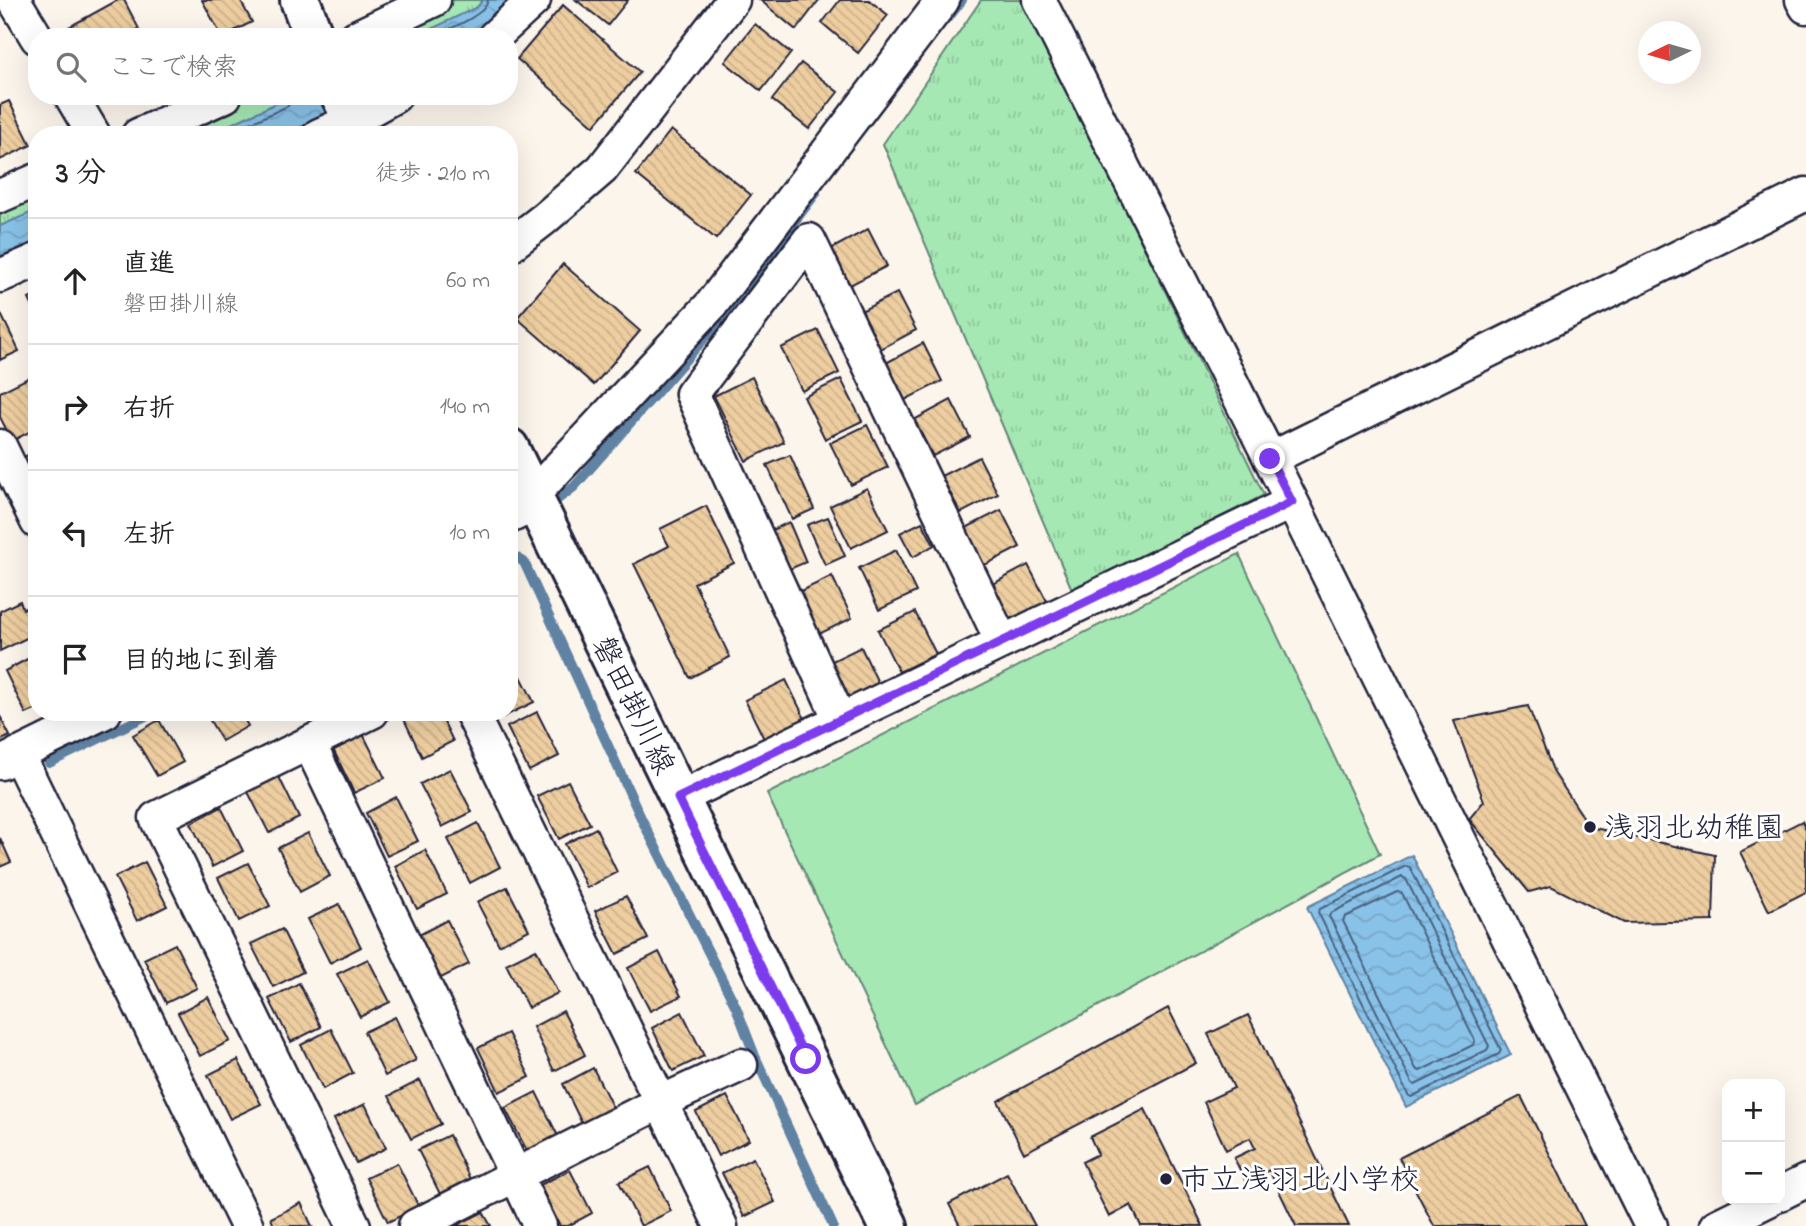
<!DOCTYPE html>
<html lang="ja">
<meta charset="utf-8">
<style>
body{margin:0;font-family:"Indie Flower","Klee One",sans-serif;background:#f2f2f2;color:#222}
.controls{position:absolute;right:21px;bottom:21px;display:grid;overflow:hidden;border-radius:14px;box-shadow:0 7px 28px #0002}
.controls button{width:63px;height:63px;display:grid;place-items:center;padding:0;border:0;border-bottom:2px solid #e0e0e0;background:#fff;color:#222;font:35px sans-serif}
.compass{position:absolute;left:1638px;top:21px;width:63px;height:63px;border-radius:50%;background:#fff;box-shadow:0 7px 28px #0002;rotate:265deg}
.stop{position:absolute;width:21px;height:21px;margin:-16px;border:5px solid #7c3aed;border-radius:50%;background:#fff}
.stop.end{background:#7c3aed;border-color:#fff;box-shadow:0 2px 7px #0008}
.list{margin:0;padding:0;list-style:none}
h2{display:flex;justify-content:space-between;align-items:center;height:91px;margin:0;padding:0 28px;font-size:30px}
h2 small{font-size:23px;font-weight:400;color:#767676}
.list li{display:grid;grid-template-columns:46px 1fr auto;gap:21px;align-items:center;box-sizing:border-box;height:126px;padding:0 28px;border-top:2px solid #e0e0e0}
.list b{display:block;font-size:26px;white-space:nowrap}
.list p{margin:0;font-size:23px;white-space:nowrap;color:#767676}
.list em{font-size:23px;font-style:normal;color:#767676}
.icon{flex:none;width:38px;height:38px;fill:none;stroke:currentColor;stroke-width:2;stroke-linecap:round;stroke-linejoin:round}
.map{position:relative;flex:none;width:1806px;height:1226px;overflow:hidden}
.search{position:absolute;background:#fff;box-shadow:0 7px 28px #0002;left:28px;top:28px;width:490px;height:77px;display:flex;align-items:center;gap:18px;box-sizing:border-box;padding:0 24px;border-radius:28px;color:#767676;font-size:26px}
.panel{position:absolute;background:#fff;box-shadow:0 7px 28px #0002;left:28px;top:126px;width:490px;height:595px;border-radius:28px}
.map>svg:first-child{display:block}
.grass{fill:url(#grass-tufts);stroke:#648577;stroke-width:2}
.garden{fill:#a5e8b3;stroke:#648577;stroke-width:2}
.water{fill:url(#water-waves);stroke:#6082a3;stroke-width:2}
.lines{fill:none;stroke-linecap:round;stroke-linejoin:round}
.shore{stroke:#4b6280;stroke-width:2}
.stream{stroke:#6082a3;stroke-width:10}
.building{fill:url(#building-back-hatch);stroke:#22223b;stroke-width:2}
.minor-casing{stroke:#22223b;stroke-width:37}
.secondary-casing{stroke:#22223b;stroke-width:44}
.minor{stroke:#fff;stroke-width:32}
.secondary{stroke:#fff;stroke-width:38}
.route{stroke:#7c3aed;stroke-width:9}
.poi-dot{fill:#22223b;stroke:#fff;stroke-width:2.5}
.labels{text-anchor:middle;stroke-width:6;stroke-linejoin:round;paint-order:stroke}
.street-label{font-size:30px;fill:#22223b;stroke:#fff}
.poi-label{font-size:30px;fill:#22223b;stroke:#fff;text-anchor:start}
</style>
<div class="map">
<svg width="1806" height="1226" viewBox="0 0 1806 1226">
<defs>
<pattern id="grass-tufts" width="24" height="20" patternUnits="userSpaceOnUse" patternTransform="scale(1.75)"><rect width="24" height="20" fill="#a5e8b3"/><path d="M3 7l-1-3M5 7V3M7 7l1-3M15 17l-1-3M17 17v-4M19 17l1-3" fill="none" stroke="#8ec79b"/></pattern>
<pattern id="water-waves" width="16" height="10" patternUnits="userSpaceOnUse" patternTransform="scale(1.75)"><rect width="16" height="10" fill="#89c2e8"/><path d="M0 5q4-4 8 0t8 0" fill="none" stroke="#76a6c8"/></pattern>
<pattern id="building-back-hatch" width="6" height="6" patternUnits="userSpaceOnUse" patternTransform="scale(1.75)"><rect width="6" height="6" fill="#eecea0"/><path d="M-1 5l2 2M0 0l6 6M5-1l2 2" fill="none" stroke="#ccb18b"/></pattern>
</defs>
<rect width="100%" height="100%" fill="#fcf5ec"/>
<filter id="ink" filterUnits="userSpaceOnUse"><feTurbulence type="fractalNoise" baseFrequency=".0143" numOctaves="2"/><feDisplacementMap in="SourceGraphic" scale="14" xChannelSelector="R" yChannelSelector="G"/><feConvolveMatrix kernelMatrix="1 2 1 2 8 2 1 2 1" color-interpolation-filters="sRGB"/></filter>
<g filter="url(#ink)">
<path class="grass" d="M427 0H534L491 37H359Z
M981 0H1024L1264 495 1073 592 883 144Z
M237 96H390L317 135H151Z
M37 187V255L0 272V204Z"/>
<path class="garden" d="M1239 554 1380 854 915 1105 767 794Z"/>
<path class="water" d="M483 0H511L486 29 473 37H415L477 7Z
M292 96H369L283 135H207Z
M37 210V241L0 256V226Z
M1412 855 1511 1055 1406 1107 1307 907Z"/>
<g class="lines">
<path class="shore" d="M431 37C446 30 486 16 488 0
M224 135 288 106 293 96
M1406 866 1410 867 1501 1050 1499 1054 1411 1097 1408 1095 1318 912 1320 909Z
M1402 877 1406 879 1489 1046 1487 1050 1415 1085 1412 1083 1329 916 1331 913Z
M1397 892 1402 893 1475 1041 1473 1045 1420 1071 1416 1069 1343 921 1345 917Z"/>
<path class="stream" d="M949 17 962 0
M546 508 574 487 722 318 816 193
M509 553 524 562 642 820 736 1007 755 1056 833 1226
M49 763 154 712"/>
</g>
<path class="building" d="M118 0H124L139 29 125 35 126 37H74L69 27Z
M202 0H240L252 22 222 37Z
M576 0H628L608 25Z
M760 0H819L796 30Z
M840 0H869L888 15 858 53 822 23Z
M563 5 640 72 594 126 517 59Z
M755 24 791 53 761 91 725 62Z
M801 63 838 92 809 129 772 100Z
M9 101 31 145 0 160V105Z
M671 130 751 195 716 239 636 174Z
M509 208 518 226 509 230Z
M868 229 887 266 850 285 831 249Z
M563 264 640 331 594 385 517 318Z
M897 293 916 330 879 350 859 312Z
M37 295V315L29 299Z
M0 312 19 351 0 360Z
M818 330 839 373 802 391 781 348Z
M923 343 942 381 905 400 886 363Z
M30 377 37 391V428L12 441 0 417V392Z
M752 377 784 442 746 461 714 396Z
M841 379 862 421 825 439 804 397Z
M951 400 970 437 933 456 914 420Z
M867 425 888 467 851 485 830 443Z
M37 451V500L17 460Z
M790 455 814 509 792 519 767 465Z
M979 457 998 494 961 513 941 476Z
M867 488 888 530 851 548 830 506Z
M706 506 734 563 694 583 730 657 690 678 634 564 669 546 660 529Z
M1001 510 1020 547 983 566 964 529Z
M828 517 845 556 825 565 807 525Z
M789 522 806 562 785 571 768 532Z
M922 522 934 545 913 557 900 533Z
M896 550 916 592 879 610 859 568Z
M1028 565 1048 603 1010 622 991 585Z
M832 576 852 618 815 636 795 594Z
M20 601 23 609 37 603V633L0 651V611Z
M915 612 936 654 899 672 878 630Z
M861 647 881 689 844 707 824 665Z
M35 655 37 709 26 714 5 671Z
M512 659 534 702 503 717 500 712H509V660Z
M786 680 806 721 765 741 745 700Z
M1528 706 1554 773 1590 827 1715 855 1713 921 1624 923 1551 886 1529 892 1469 819 1484 801 1454 721Z
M205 712H240L248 726 222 741Z
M272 712H287L275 719Z
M403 712H439L453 741 422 757 401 713Z
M537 712 559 756 529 771 507 727Z
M0 716 10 736 0 741Z
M159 720 183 762 157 776 133 735Z
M363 734 385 778 354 793 333 749Z
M450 769 472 812 442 827 420 784Z
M278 775 299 818 269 833 247 790Z
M568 781 590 824 559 839 537 796Z
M396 797 418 841 387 856 366 813Z
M221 807 243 851 212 867 191 823Z
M1802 821 1806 829V892L1769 911 1740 852Z
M478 823 500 867 470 883 448 839Z
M596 828 617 872 587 888 565 844Z
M308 833 330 876 300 892 278 848Z
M0 838 11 862 0 867Z
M425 850 447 894 417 909 395 866Z
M145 862 167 906 137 921 115 877Z
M248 863 270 906 239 921 218 878Z
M507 887 529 930 499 945 477 902Z
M626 896 648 939 617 954 595 911Z
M339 904 361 947 330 963 308 919Z
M447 920 469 964 439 979 417 936Z
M282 929 303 972 273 987 251 944Z
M175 944 197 988 166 1003 144 959Z
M536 949 558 993 528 1008 506 964Z
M659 952 681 996 650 1011 628 968Z
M368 959 390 1002 360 1017 337 974Z
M299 983 321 1027 291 1042 269 999Z
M208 997 230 1041 200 1056 178 1013Z
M1168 1008 1196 1063 1024 1153 998 1101Z
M563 1011 585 1055 554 1071 533 1027Z
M682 1012 704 1056 673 1071 652 1028Z
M1248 1015 1349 1226H1296L1269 1170 1246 1182 1234 1158 1255 1148 1250 1138 1226 1150 1204 1102 1234 1088 1208 1034Z
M395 1017 416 1060 385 1076 364 1032Z
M331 1029 353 1073 323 1089 301 1045Z
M508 1033 530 1077 499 1092 478 1048Z
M238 1060 261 1104 230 1119 208 1075Z
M593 1068 615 1112 584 1128 563 1084Z
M420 1080 441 1124 411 1139 389 1096Z
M536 1092 558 1136 527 1151 505 1108Z
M727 1096 749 1140 718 1156 696 1112Z
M1521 1096 1585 1226H1434L1399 1158Z
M365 1104 386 1148 356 1163 334 1119Z
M1145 1109 1203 1226H1141L1131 1205 1109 1217 1082 1162 1098 1154 1090 1137Z
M449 1135 470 1179 440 1194 418 1150Z
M753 1158 775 1202 744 1217 722 1173Z
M397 1163 419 1207 388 1222 366 1178Z
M650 1167 671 1211 641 1226 619 1182Z
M570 1170 592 1213 568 1226H560L540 1185Z
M1007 1173 1035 1226H960L949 1204Z
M301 1203 312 1226H274L271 1218Z
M483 1212 491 1226H455Z"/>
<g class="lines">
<defs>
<path id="minor" d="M14 0 37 38
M1039 0 1292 502 1651 1226
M1802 0 1806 7
M356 37 434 0
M494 37 534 0
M71 96 94 135
M138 135 225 96
M319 135 352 120 395 96
M0 196 37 180
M509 246 544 219 602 169 733 0
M0 276 37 260
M0 446 37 522
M1270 459 1806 194
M532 496 711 305 943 0
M509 517 536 504
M471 712 721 1226
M840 720 692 394 809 240 1002 642
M309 743 540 1226
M18 754 247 1226
M1 763 105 712
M679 798 1292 502
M1780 1194 1806 1181
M354 1226 156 818 372 712
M415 1226 661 1102 741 1065
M1716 1226 1769 1200"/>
<path id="secondary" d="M300 0 314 37
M341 96 360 135
M509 448 888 1226"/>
</defs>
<use href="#minor" class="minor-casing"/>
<use href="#secondary" class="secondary-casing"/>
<use href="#minor" class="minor"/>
<use href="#secondary" class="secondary"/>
</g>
</g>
<g class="lines" filter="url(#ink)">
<path class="route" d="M806 1059 678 798 1292 502 1270 459"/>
</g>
<g class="poi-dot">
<circle cx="1590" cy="827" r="7"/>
<circle cx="1166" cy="1179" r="7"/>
</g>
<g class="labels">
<g class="street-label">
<text transform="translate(634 705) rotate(64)" y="10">磐田掛川線</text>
</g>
<g class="poi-label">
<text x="1604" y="837">浅羽北幼稚園</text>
<text x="1180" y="1189">市立浅羽北小学校</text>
</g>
</g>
</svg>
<div class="controls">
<button>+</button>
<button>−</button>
</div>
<svg class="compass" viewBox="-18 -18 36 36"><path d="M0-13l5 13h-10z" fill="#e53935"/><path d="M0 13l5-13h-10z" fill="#767676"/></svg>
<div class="stop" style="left:806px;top:1059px"></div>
<div class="stop end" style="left:1270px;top:459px"></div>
<div class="search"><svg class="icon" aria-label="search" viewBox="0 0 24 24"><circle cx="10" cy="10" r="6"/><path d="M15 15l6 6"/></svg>ここで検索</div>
<section class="panel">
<h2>3 分<small>徒歩 · 210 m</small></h2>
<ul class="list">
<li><svg class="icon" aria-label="ahead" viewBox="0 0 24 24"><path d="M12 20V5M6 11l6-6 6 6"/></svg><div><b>直進</b><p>磐田掛川線</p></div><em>60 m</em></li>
<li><svg class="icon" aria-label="right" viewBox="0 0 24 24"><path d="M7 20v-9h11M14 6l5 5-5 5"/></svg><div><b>右折</b></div><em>140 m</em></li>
<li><svg class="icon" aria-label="left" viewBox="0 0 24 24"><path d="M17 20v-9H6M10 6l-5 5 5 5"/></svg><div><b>左折</b></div><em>10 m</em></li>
<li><svg class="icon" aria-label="arrive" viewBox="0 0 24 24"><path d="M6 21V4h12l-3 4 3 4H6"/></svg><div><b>目的地に到着</b></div></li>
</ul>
</section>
</div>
